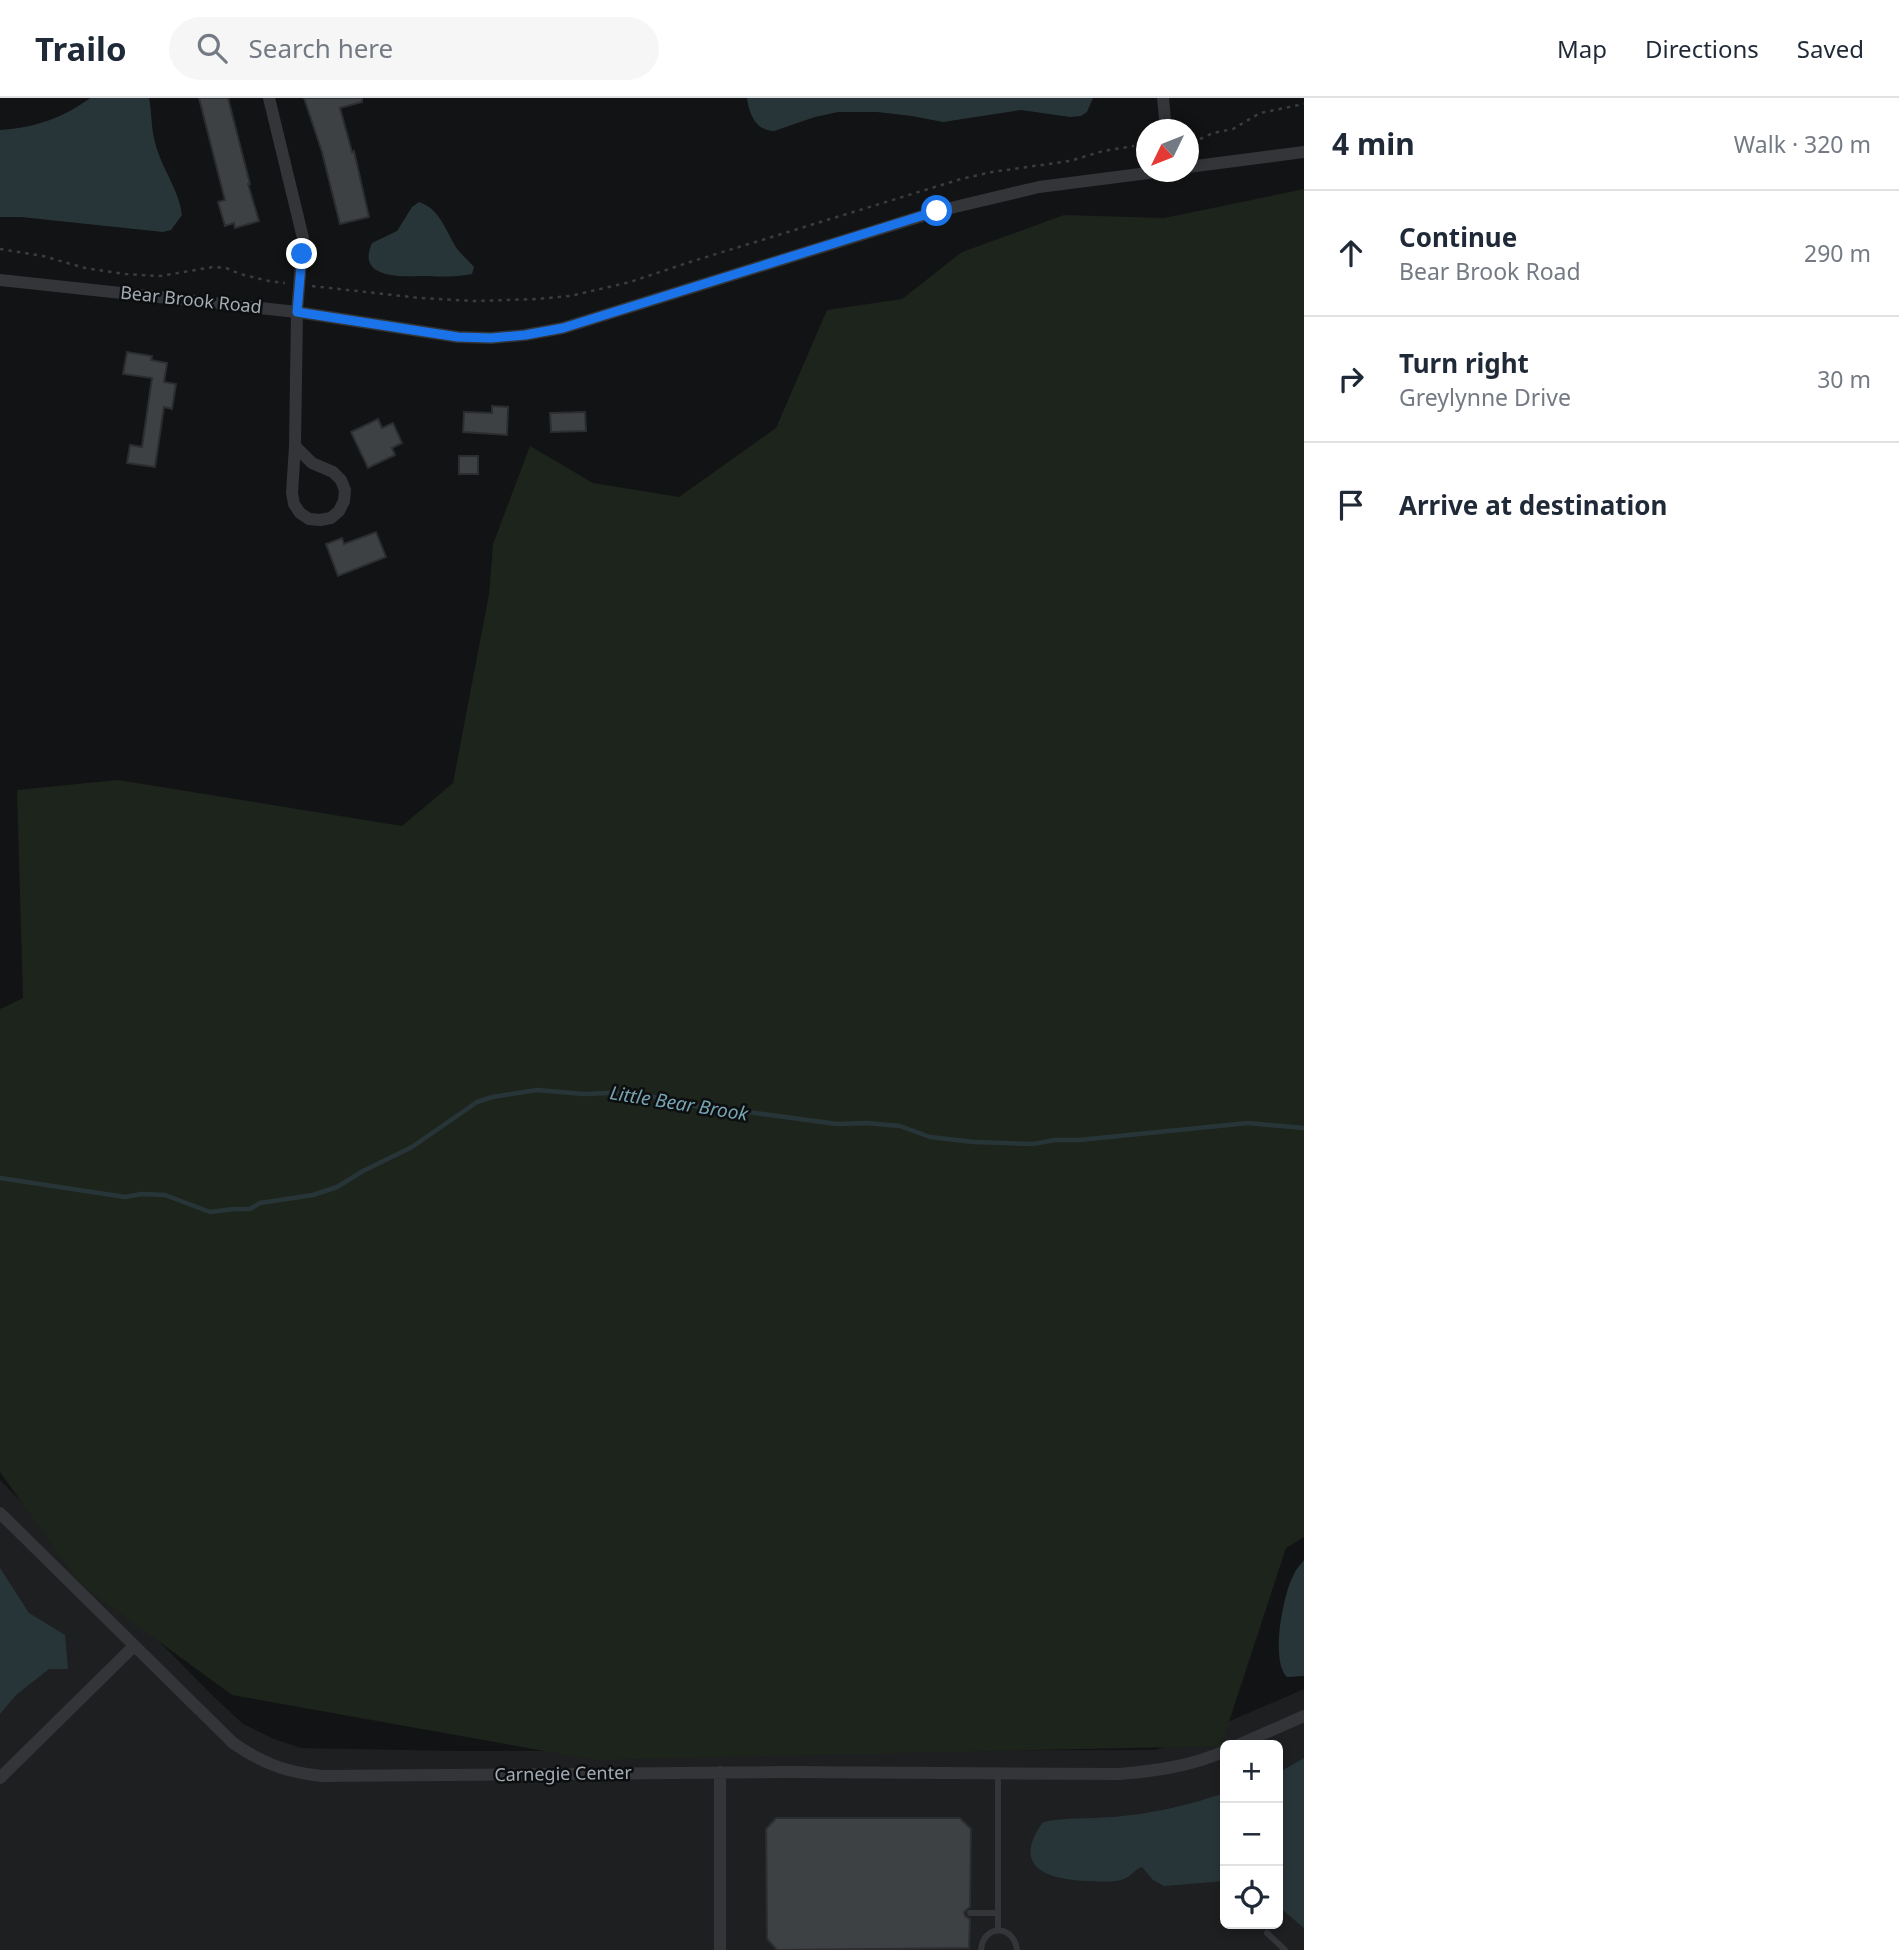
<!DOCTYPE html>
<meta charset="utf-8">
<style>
body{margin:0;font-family:"Noto Sans",sans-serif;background:#f6f6f7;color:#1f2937}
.controls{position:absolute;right:21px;bottom:21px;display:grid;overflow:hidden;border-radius:10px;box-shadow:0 4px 10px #0003}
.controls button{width:63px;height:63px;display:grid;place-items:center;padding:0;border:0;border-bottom:2px solid #e0e1e3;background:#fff;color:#1f2937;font:35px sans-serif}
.compass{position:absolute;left:1136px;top:21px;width:63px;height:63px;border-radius:50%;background:#fff;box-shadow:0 4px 10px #0003;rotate:227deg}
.stop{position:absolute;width:21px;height:21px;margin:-16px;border:5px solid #1a73e8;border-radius:50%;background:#fff}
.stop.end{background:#1a73e8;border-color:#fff;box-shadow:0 2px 7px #0008}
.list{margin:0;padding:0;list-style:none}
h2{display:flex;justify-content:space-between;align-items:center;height:91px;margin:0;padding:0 28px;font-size:30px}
h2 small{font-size:23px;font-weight:400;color:#747a83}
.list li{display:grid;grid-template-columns:46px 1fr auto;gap:21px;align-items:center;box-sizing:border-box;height:126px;padding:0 28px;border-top:2px solid #e0e1e3}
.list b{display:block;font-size:26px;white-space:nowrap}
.list p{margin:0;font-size:23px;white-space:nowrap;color:#747a83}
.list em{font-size:23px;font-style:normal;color:#747a83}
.icon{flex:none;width:38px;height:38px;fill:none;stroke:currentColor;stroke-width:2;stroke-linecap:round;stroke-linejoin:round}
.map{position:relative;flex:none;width:1304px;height:1852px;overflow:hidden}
header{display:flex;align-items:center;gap:42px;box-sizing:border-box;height:98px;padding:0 35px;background:#fff;border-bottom:2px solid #e0e1e3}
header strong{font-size:33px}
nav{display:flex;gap:38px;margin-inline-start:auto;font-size:24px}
.search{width:490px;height:63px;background:#f6f6f7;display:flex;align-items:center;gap:18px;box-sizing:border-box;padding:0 24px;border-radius:38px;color:#747a83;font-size:26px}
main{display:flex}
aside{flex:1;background:#fff}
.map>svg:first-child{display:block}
.built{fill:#1e1f21;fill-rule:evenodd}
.green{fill:#1d241c}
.water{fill:#283538}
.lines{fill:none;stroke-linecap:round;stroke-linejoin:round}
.stream{stroke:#283538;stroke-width:4.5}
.building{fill:#3e4144;stroke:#2c2d30;stroke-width:2}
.path{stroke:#393d40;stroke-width:2.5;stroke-dasharray:3.5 5;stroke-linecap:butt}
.lane{stroke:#333539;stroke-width:6}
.street{stroke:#333539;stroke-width:12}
.route{stroke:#1a73e8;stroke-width:9}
.labels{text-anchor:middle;stroke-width:5;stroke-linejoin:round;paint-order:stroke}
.street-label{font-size:18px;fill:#a3acb5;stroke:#0d0e0f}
.water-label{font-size:19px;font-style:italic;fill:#77a4b3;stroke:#0d0e0f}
</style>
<header>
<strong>Trailo</strong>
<div class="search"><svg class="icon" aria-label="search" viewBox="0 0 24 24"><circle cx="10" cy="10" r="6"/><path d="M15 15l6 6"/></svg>Search here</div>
<nav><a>Map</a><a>Directions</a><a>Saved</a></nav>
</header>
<main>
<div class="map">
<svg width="1304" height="1852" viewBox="0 0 1304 1852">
<rect width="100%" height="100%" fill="#121314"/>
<path class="built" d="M0 1382 211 1596 243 1626 274 1641 301 1650 459 1653 1155 1652 1188 1641 1304 1591V1852H0ZM1225 1647H1278V1826H1225Z"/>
<path class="green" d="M1304 91V1439L1286 1450 1221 1648 595 1662 232 1597 80 1486 0 1374V911L23 900 17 692 118 682 402 728 453 685 489 496 493 446 530 348 593 385 679 399 776 330 827 212 902 201 962 154 1064 117 1164 120Z"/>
<path class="water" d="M90 0H149C152 15 151 30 155 44 161 70 179 91 182 117L171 132 163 134 21 119H0V32C34 30 63 20 90 0Z
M747 0H1093L1087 14 1081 18 1070 19 1021 12 943 24 912 18 877 14H838L815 19 774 33C756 33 749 16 747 0Z
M419 104C441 111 446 135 458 152 463 158 469 163 474 169L472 176C456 179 443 179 428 178 406 178 355 183 372 145L397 133 412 109Z
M1304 1462V1578L1287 1579C1270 1563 1283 1496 1294 1476 1296 1471 1301 1466 1304 1462Z
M0 1470 29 1515 65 1537 68 1571H49L16 1597 0 1616Z
M1304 1660V1830L1278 1808V1675Z
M1225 1695V1783L1164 1788 1153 1782 1142 1769C1135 1771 1131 1778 1124 1781 1113 1785 1098 1783 1086 1783 1046 1781 1011 1769 1043 1724 1066 1719 1090 1721 1113 1719 1151 1716 1189 1707 1225 1695Z"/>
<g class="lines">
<path class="stream" d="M0 1080 125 1099 142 1096 165 1097 210 1114 234 1111H250L260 1105 313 1097 337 1089 363 1073 412 1049 477 1004 492 999 537 992 584 996 631 994 726 1015 748 1014 837 1026 867 1025 900 1028 930 1039 974 1044 1033 1046 1055 1042H1079L1248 1025 1304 1030"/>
</g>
<path class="building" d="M199 0H228L250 86H248L259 123 235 130 234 125 225 128 218 104 225 102Z
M304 0H362V4L340 10 352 54 354 53 369 119 340 126 322 54Z
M127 254 152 258 151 262 167 265 164 284 176 286 172 311 164 309 155 369 127 365 130 347 142 349 152 280 123 276Z
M492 308 508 309 507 337 463 334 464 314 492 315Z
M585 314 586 333 551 334 550 315Z
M378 321 382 330 393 325 402 345 392 350 395 357 368 370 351 334Z
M459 358H478V376H459Z
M376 434 386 459 338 478 326 446 342 440 344 446Z
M776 1720H960L971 1731 970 1809 964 1814 965 1818 970 1821 969 1850 777 1852 767 1841 766 1731Z"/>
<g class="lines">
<path class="path" d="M1200 41 1213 35 1233 31 1260 15 1304 6
M0 151 43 158 85 170 125 176 160 178 213 169 226 170 240 176 269 183 285 185
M312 188 420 200 475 203 537 201 570 198 630 184 690 164 961 81 992 74 1070 63 1103 53 1134 48"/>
<path class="lane" d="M998 1675V1832
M970 1815H998
M1267 1835 1285 1852
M981 1852C983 1826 1014 1826 1017 1852"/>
<path class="street" d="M269 0 303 140 297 214 295 348 292 395 294 406 300 415 309 421 320 422 331 420 339 413 344 403 345 392 341 382 333 374 312 365 295 348
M1163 0 1166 32
M1188 69 1304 54
M0 182 297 214 458 239 491 240 525 237 563 230 938 113 1039 89 1156 74
M0 1415 233 1645C262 1665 285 1674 321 1678L789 1674 1119 1676C1155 1673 1192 1668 1225 1653
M1238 1647 1304 1618
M720 1674V1852
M0 1680 134 1548"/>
</g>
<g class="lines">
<path class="route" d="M302 156 297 214 458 239 491 240 525 237 563 230 937 113"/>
</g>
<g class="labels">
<g class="street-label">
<text transform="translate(191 202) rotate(6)" y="6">Bear Brook Road</text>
<text transform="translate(563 1676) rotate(-1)" y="6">Carnegie Center</text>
</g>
<g class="water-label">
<text transform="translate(679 1005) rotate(9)" y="7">Little Bear Brook</text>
</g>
</g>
</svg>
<div class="controls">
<button>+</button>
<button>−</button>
<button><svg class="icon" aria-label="locate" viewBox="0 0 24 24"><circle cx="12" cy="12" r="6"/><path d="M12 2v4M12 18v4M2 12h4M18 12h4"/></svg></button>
</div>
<svg class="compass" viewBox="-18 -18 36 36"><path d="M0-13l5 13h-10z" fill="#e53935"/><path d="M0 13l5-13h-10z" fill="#747a83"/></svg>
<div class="stop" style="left:937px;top:113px"></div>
<div class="stop end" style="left:302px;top:156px"></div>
</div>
<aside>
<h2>4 min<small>Walk · 320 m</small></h2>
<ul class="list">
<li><svg class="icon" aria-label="ahead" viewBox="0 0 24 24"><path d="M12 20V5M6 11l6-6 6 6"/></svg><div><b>Continue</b><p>Bear Brook Road</p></div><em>290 m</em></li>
<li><svg class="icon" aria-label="right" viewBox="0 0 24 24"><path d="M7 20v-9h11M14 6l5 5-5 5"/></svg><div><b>Turn right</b><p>Greylynne Drive</p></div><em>30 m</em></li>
<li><svg class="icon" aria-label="arrive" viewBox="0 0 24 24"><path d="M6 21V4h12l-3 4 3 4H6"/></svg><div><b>Arrive at destination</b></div></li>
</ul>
</aside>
</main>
